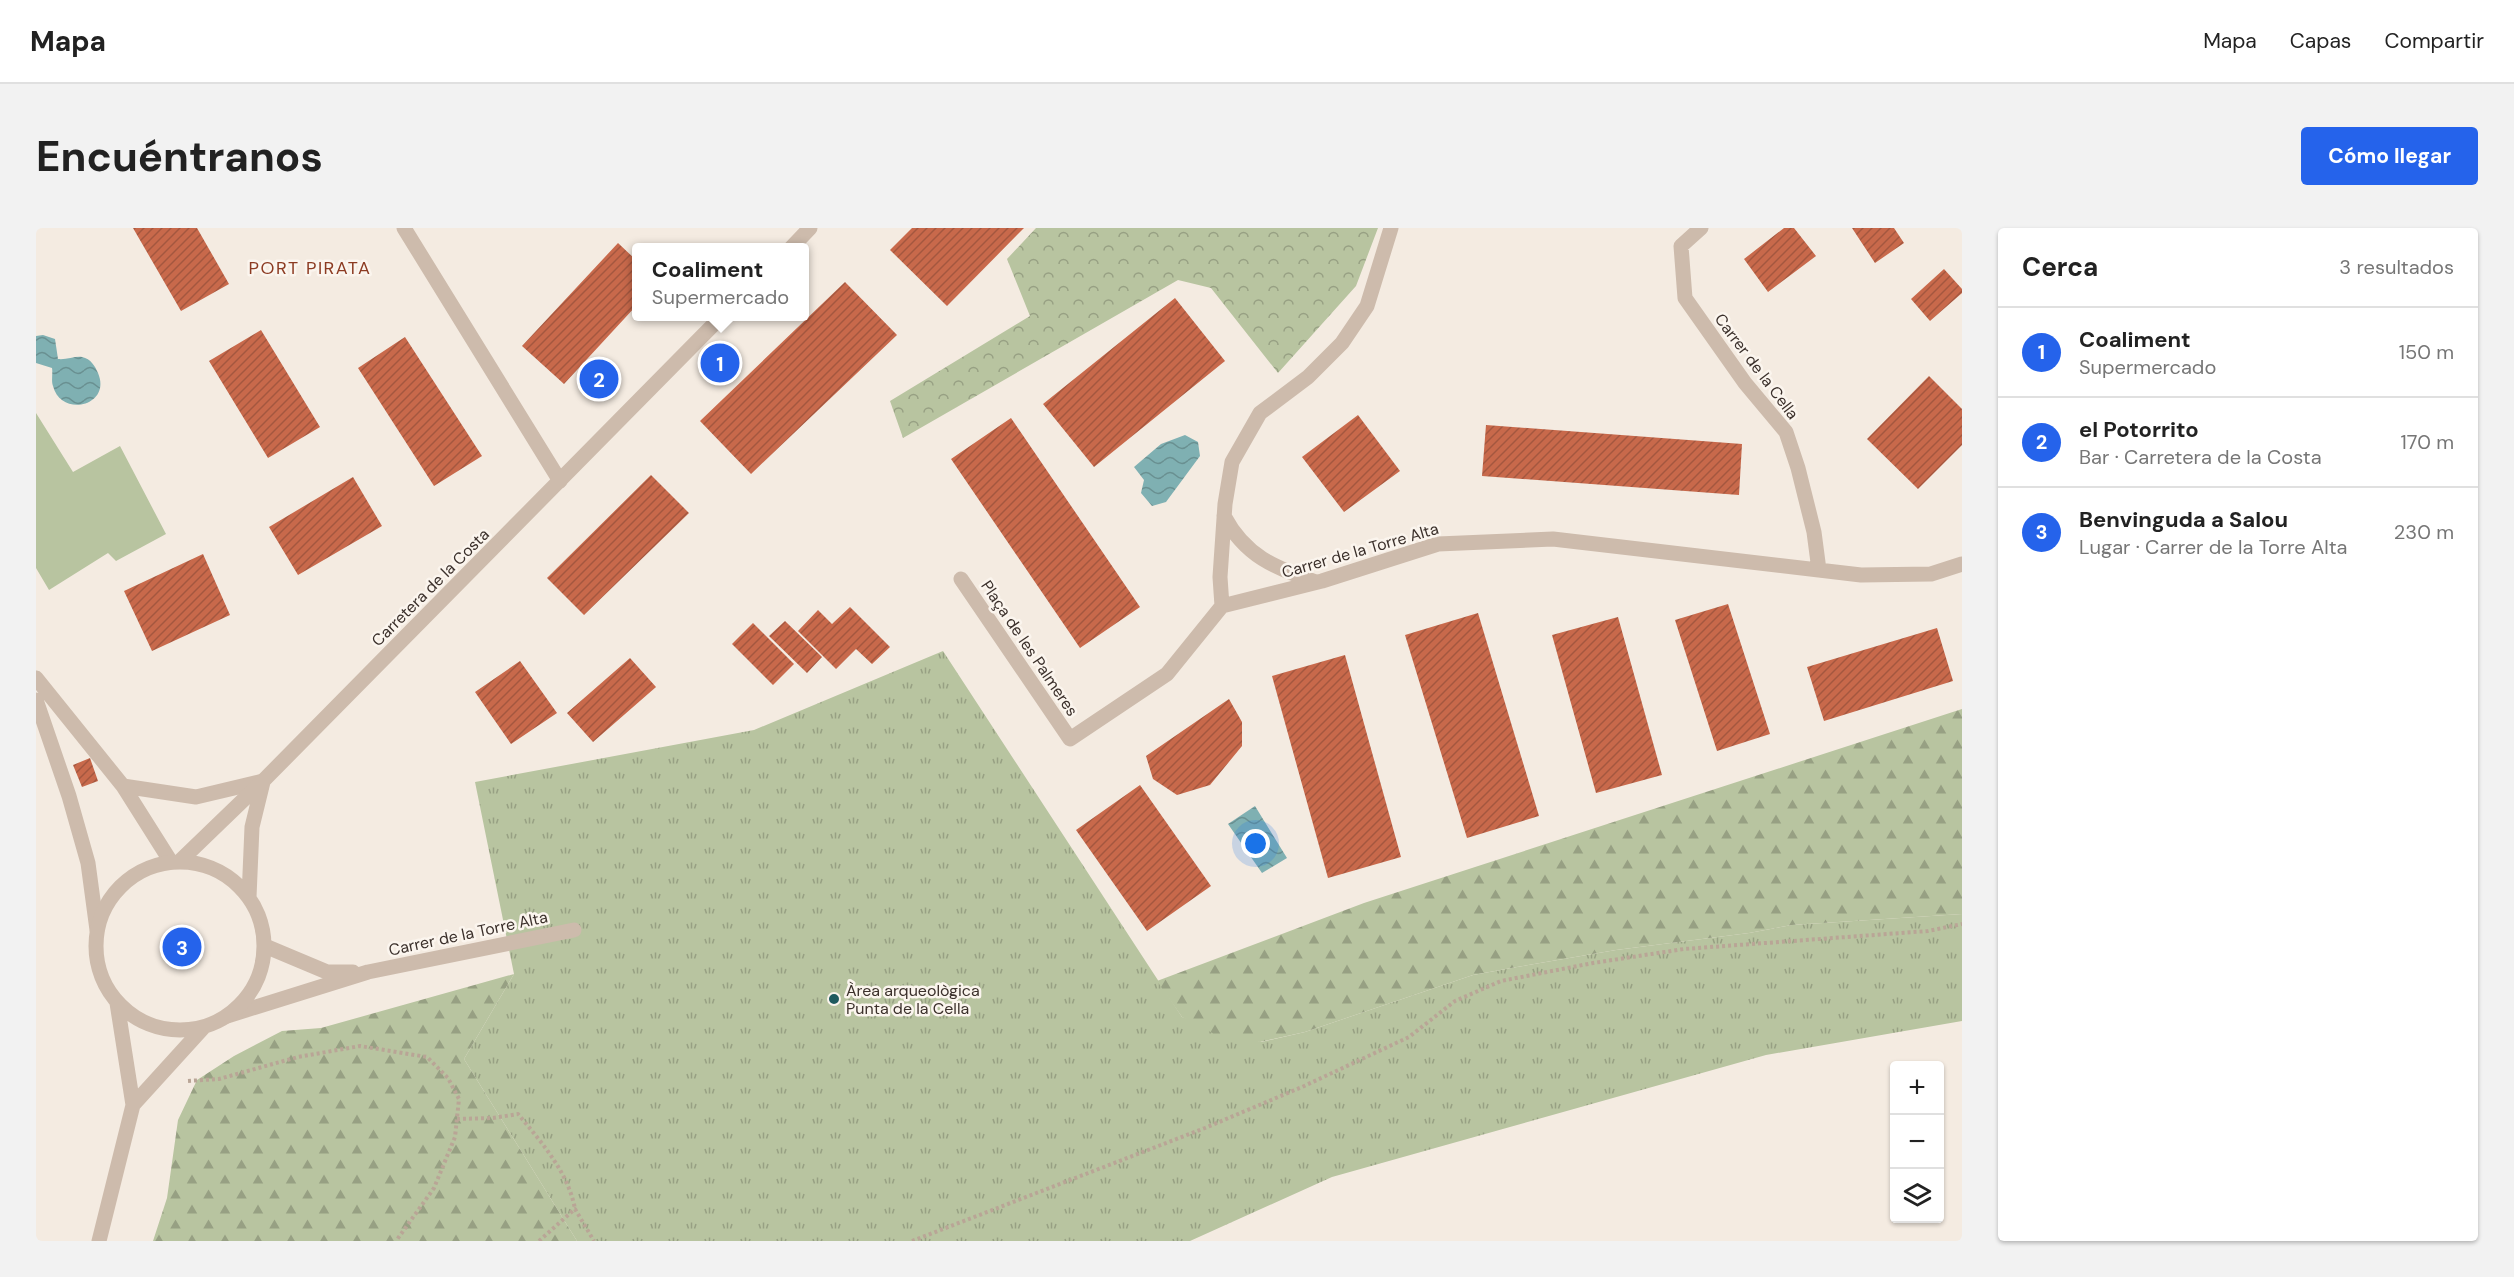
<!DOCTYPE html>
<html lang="es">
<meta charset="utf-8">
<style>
body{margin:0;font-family:"DM Sans",sans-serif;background:#f2f2f2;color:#222}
.controls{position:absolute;right:18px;bottom:18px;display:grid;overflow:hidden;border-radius:6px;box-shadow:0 2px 4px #0004}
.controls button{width:54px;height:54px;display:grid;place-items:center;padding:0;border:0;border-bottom:2px solid #e0e0e0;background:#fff;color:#222;font:30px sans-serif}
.you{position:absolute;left:1220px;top:616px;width:21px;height:21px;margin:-15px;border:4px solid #fff;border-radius:50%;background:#1a73e8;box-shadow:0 0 0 9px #1a73e833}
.badge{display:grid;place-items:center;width:39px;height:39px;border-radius:50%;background:#2563eb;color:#fff;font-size:20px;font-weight:700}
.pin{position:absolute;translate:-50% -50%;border:3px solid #fff;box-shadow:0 2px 6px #0006}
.popup{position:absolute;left:596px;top:15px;width:177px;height:78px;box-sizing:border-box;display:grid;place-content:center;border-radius:6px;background:#fff;filter:drop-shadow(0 2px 4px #0005);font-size:20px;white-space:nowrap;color:#767676}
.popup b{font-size:22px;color:#222}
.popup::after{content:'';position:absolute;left:50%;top:100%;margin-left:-12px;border:12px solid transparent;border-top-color:#fff}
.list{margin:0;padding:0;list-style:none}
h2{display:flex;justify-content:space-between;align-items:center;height:78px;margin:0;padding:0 24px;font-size:26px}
h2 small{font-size:20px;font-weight:400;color:#767676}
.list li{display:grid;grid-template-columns:39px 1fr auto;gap:18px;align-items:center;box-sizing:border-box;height:90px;padding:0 24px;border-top:2px solid #e0e0e0}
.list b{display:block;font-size:22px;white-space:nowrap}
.list p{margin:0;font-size:20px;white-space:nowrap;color:#767676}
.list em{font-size:20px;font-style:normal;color:#767676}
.icon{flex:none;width:33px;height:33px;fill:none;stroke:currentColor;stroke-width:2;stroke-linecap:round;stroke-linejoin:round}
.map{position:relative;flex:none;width:1926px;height:1013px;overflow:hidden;border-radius:6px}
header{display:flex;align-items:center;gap:36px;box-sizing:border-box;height:84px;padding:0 30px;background:#fff;border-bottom:2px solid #e0e0e0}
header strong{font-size:28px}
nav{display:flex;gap:33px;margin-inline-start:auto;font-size:21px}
.intro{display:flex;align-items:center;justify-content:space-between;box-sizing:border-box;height:144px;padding:0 36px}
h1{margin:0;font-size:42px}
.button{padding:15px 27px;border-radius:6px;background:#2563eb;color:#fff;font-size:21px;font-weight:700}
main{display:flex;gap:36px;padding:0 36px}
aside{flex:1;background:#fff;border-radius:6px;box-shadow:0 2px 4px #0004}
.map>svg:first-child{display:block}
.grass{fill:url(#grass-tufts)}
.forest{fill:url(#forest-firs)}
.park{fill:url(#park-crowns)}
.garden{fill:#b8c4a0}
.water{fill:url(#water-waves)}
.building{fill:url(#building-hatch)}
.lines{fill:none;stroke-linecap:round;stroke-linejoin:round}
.path{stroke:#b9a596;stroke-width:4;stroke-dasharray:3 3;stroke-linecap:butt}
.minor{stroke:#cdbbac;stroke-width:15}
.tertiary{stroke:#cdbbac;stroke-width:15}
.poi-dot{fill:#1f5a5e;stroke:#fbf5ee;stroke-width:2}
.labels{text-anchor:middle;stroke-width:5;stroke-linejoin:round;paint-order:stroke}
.street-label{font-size:16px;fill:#3b302b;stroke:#fbf5ee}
.poi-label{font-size:16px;fill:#3b302b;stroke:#fbf5ee;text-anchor:start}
.neighbourhood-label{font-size:18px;letter-spacing:1.5px;fill:#8c3b22;stroke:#fbf5ee}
</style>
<header>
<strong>Mapa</strong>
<nav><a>Mapa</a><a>Capas</a><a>Compartir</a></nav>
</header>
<div class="intro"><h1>Encuéntranos</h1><a class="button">Cómo llegar</a></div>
<main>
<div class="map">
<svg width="1926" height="1013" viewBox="0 0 1926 1013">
<defs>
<pattern id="grass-tufts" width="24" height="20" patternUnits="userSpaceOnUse" patternTransform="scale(1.5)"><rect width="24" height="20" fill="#b8c4a0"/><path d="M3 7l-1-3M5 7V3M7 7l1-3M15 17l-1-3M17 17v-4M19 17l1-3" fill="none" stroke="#97a083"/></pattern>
<pattern id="forest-firs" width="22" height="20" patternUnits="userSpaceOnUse" patternTransform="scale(1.5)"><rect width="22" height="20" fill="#b8c4a0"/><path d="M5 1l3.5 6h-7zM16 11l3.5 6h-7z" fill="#97a083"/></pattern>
<pattern id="park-crowns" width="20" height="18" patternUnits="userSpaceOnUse" patternTransform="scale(1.5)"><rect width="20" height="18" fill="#b8c4a0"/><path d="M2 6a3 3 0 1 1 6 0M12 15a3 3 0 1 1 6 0" fill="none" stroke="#97a083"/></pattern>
<pattern id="water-waves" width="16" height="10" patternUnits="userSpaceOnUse" patternTransform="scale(1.5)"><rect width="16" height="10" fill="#7fb0b2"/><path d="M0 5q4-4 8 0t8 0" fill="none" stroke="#699091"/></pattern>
<pattern id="building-hatch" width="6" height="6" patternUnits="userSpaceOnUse" patternTransform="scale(1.5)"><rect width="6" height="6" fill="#c8694b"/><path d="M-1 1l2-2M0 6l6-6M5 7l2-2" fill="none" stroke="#a4573f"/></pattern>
</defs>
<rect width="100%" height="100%" fill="#f4ebe1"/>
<path class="grass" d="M907 423 1146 789 1225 814 1269 804 1437 747 1481 739 1580 722 1713 705 1756 697 1926 686V793L1730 827 1296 949 1154 1013H541L428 831 478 746 439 554 718 502Z"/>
<path class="forest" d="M1926 481V686L1756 697 1713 705 1580 722 1481 739 1437 747 1269 804 1224 814 1182 808 1146 789 1121 753 1328 675Z
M478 746 428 831 541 1013H117L131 970 142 892 161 852 198 828 246 803 285 800Z"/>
<path class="park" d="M1000 0H1342L1320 58 1242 145 1175 60 1142 52 867 210 854 173 994 88 971 31Z"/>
<path class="garden" d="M0 185 37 244 84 218 130 306 80 333 72 325 13 362 0 340Z"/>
<path class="water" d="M7 107 19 111 22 131C30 132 39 128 46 129 55 131 59 138 62 145 76 178 25 190 17 158 15 153 17 145 16 140L0 135V108Z
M1149 207 1162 214 1164 228 1130 274 1116 278 1105 265 1108 252 1098 239 1125 216Z
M1219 578 1251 630 1226 645 1192 596Z"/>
<path class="building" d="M97 0H161L193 56 145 83Z
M876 0H988L911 78 854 22Z
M1748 0H1758L1780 28 1732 64 1708 31Z
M1816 0H1858L1868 15 1839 35Z
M582 15 600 32V78L528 156 486 118Z
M1908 41 1926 61V65L1894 93 1875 71Z
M809 54 861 107 715 246 664 193Z
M1139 70 1189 133 1058 239 1007 176Z
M225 102 284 199 232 230 173 133Z
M369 109 446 228 398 258 322 140Z
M1893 148 1926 181V217L1882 261 1831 211Z
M1322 187 1364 243 1308 284 1266 229Z
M975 190 1104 379 1044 420 915 231Z
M1450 197 1706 216 1703 267 1446 248Z
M615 247 653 285 548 387 511 350Z
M317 249 346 298 262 347 233 299Z
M167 326 194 387 116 423 88 363Z
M1692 376 1734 506 1681 523 1639 392Z
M814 379 854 419 836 436 820 421 800 441 762 403 782 382 796 396Z
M1442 385 1503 588 1431 610 1369 407Z
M1582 389 1626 547 1560 565 1516 407Z
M749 393 786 429 771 445 733 408Z
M717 395 758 436 737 457 696 416Z
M1901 400 1917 453 1788 493 1771 439Z
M1309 427 1365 629 1292 650 1236 448Z
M594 430 620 459 557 514 531 485Z
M484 433 521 485 475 516 439 464Z
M1193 471 1206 494V518L1174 557 1141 567 1117 551 1110 528Z
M54 530 62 553 46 559 37 537Z
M1104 557 1175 658 1111 703 1040 602Z"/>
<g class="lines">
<path class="path" d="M152 853 183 851 262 829 324 818 391 829 412 850 423 871 419 909 398 960 360 1013
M421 891 457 890 482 886C506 915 532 944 539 981
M503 1013 539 981 558 1013
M876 1013 1169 900 1266 859 1373 809 1419 773 1465 753 1557 735 1648 721 1892 703 1926 696"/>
<path class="minor" d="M368 0 524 253
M1665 0 1645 18 1649 70 1709 155 1750 204 1762 240 1778 304 1783 342
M1188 288C1209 328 1239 340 1280 354
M925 351 1034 511 1131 446 1186 378 1286 353 1402 316 1517 311 1825 347 1895 346 1926 336
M1186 378 1184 349 1189 276 1196 234 1224 185 1272 149 1306 115 1331 78 1355 0
M0 450 87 558 135 634
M0 472 33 568 52 635 61 702
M87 558 160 569 227 553
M229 718 291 744H317
M191 788 332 744 538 702"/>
<path class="tertiary" d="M755 20 774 0
M143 634 227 553 686 88
M60 718a84 84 0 1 1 168 0a84 84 0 1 1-168 0Z
M213 669 216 599 227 554
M97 877 167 800
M63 1013 97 877 81 775"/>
</g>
<circle class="poi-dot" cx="798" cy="771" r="6"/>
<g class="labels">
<g class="street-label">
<text transform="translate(1721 138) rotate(53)" y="6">Carrer de la Cella</text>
<text transform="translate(1324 322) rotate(-16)" y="6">Carrer de la Torre Alta</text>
<text transform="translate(394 359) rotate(-45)" y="6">Carretera de la Costa</text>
<text transform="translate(994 420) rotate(56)" y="6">Plaça de les Palmeres</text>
<text transform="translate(432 705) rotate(-12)" y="6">Carrer de la Torre Alta</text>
</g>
<g class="poi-label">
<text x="810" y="768">Àrea arqueològica<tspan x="810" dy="18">Punta de la Cella</tspan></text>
</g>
<g class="neighbourhood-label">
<text x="274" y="46">PORT PIRATA</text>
</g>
</g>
</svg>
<div class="controls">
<button>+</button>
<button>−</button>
<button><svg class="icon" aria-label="layers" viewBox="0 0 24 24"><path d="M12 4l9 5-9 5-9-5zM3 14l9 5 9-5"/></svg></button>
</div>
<div class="you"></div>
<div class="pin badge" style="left:684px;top:135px">1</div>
<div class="popup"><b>Coaliment</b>Supermercado</div>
<div class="pin badge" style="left:563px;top:151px">2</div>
<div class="pin badge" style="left:146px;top:719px">3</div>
</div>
<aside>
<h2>Cerca<small>3 resultados</small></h2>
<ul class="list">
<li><span class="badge">1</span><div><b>Coaliment</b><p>Supermercado</p></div><em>150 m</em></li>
<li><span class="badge">2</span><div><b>el Potorrito</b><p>Bar · Carretera de la Costa</p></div><em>170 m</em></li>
<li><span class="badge">3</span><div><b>Benvinguda a Salou</b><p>Lugar · Carrer de la Torre Alta</p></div><em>230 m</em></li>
</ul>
</aside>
</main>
